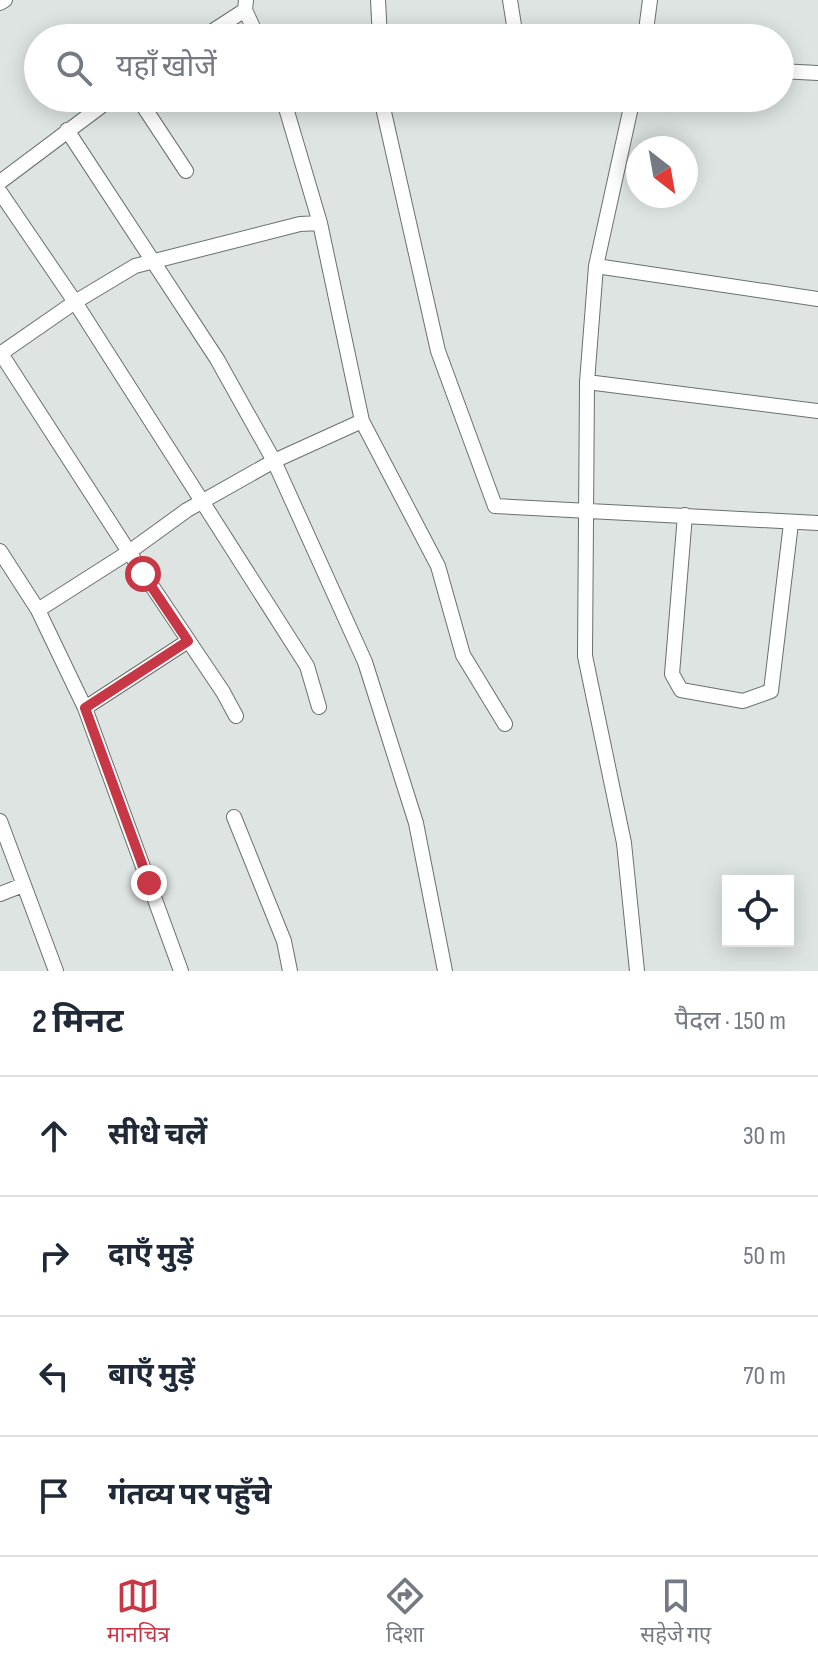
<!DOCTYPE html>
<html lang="hi">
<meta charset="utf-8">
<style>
body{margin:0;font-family:"Sofia Sans Condensed","Noto Sans Devanagari",sans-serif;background:#f6f6f7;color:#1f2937}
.controls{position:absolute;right:24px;bottom:24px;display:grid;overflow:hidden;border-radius:0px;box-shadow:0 4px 20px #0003}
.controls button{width:72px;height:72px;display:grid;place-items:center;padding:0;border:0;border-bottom:2px solid #e0e1e3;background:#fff;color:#1f2937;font:40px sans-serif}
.compass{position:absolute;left:626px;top:136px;width:72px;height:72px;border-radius:50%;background:#fff;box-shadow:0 4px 20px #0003;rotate:149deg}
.stop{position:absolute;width:24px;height:24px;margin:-18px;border:6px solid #c73745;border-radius:50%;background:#fff}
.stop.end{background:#c73745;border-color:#fff;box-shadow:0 2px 8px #0008}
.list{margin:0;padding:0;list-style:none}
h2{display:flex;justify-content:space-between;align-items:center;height:104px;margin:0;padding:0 32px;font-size:34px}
h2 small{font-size:26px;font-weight:400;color:#747a83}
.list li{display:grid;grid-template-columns:52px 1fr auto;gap:24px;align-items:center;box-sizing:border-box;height:120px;padding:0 32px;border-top:2px solid #e0e1e3}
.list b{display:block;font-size:30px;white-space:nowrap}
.list em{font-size:26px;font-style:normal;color:#747a83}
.icon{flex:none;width:44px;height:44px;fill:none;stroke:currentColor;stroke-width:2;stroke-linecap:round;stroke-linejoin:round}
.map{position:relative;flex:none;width:818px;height:971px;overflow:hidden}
.search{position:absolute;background:#fff;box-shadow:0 4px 20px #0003;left:24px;right:24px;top:24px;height:88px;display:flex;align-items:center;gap:20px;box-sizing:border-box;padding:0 28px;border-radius:44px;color:#747a83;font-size:30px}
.sheet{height:584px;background:#fff}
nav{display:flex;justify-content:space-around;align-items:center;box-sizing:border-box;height:112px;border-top:2px solid #e0e1e3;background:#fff;font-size:22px;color:#747a83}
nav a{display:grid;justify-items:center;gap:4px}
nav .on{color:#c73745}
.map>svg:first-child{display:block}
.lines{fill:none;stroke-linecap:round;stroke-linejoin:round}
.street-casing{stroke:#6a706e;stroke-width:16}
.street{stroke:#fff;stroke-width:14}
.route{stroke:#c73745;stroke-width:10}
</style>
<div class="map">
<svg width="818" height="971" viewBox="0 0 818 971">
<rect width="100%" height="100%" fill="#dde4e1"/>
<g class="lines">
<defs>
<path id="street" d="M246 0 245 10 258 38
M378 0 380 38
M510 0 516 38
M0 3 5 0
M202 38 245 10
M645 38 650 0
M780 71 818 73
M138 98 186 171
M283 98 320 223 362 421 438 566 463 655 505 724
M383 98 384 112 438 351 495 506 818 523
M633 98 596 266 587 382 585 656 624 843 637 971
M67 130 217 359 274 461 365 662 416 823 445 971
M0 182 112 98
M0 192 75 302 307 666 319 707
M596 266 818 299
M0 352 129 552 223 692 236 716
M0 354 75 302 135 266 300 224 320 223
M587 382 818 411
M685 515 672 674 681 690 743 701 771 691 791 523
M0 551 38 610 85 708 181 971
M38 610 129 552 187 510 274 461 362 421
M85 708 188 641
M234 817 284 941 290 971
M0 821 56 971
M0 894 23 885"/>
</defs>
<use href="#street" class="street-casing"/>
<use href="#street" class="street"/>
</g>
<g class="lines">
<path class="route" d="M143 574 188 641 85 708 149 883"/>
</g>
</svg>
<div class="controls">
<button><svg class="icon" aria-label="locate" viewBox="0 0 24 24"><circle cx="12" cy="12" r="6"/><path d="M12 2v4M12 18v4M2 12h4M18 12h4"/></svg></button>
</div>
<svg class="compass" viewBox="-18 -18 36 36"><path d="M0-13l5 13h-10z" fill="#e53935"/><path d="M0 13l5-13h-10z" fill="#747a83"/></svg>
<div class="stop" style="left:143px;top:574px"></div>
<div class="stop end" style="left:149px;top:883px"></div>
<div class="search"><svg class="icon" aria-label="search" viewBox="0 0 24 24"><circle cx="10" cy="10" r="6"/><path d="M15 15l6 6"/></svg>यहाँ खोजें</div>
</div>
<section class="sheet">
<h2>2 मिनट<small>पैदल · 150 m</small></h2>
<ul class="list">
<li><svg class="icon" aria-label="ahead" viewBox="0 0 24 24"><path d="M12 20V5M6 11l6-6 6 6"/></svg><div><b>सीधे चलें</b></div><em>30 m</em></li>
<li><svg class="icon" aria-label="right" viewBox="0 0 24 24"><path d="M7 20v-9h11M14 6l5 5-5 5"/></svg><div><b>दाएँ मुड़ें</b></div><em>50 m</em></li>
<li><svg class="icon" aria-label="left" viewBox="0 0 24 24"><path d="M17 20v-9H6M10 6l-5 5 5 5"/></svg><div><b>बाएँ मुड़ें</b></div><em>70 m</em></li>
<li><svg class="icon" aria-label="arrive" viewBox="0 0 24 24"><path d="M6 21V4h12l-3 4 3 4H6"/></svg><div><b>गंतव्य पर पहुँचे</b></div></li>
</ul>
</section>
<nav>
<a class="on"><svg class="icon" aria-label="map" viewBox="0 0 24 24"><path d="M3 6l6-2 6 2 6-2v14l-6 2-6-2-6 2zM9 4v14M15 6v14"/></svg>मानचित्र</a>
<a><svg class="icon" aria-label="directions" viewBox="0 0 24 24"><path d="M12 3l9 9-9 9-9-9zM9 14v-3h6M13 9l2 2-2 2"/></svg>दिशा</a>
<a><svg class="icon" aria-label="saved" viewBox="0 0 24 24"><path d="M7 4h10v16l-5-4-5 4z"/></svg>सहेजे गए</a>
</nav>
